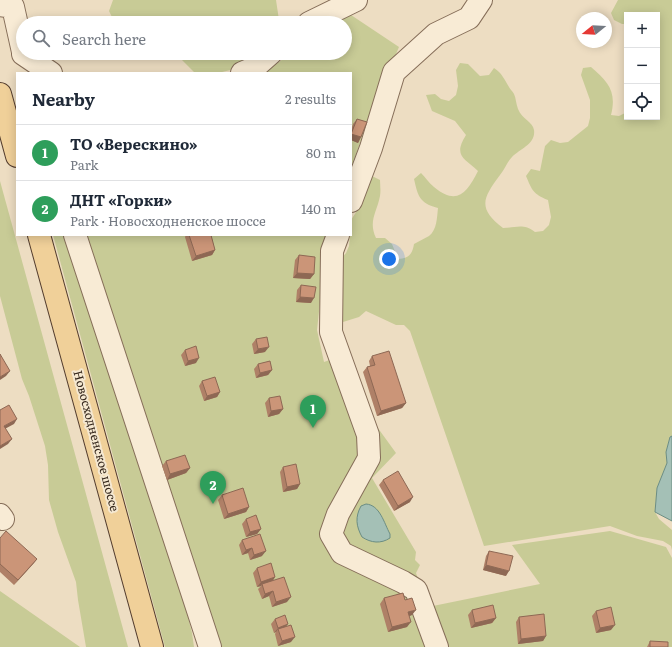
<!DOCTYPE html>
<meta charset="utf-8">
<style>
body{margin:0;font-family:Literata,serif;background:#f2f2f3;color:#1f2937}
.controls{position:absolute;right:12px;top:12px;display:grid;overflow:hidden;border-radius:0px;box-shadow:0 2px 10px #0003}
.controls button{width:36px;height:36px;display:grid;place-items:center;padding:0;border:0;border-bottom:1px solid #e0e1e3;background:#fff;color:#1f2937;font:20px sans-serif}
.compass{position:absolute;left:576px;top:12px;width:36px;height:36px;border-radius:50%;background:#fff;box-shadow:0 2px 10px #0003;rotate:252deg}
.you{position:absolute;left:389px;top:259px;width:14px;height:14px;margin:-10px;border:3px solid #fff;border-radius:50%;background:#1a73e8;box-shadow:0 0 0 6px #1a73e833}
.badge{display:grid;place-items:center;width:26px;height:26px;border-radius:50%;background:#942a32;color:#fff;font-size:13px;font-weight:700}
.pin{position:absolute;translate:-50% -33px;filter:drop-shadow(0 1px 2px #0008)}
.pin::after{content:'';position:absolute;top:21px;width:14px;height:12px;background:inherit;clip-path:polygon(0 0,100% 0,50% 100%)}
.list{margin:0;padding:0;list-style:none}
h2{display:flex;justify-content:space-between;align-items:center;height:52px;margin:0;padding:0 16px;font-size:17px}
h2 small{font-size:13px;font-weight:400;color:#747a83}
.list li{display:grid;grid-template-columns:26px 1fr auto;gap:12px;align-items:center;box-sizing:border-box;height:56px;padding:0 16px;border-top:1px solid #e0e1e3}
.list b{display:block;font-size:15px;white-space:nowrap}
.list p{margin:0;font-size:13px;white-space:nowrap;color:#747a83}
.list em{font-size:13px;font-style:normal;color:#747a83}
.icon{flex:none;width:22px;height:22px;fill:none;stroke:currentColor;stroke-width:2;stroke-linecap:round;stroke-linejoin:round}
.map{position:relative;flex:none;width:672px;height:647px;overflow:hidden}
.search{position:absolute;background:#fff;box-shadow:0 2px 10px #0003;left:16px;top:16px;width:336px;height:44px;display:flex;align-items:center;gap:10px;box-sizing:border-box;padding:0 14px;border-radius:22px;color:#747a83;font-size:15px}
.panel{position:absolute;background:#fff;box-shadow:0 2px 10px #0003;left:16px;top:72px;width:336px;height:164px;border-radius:0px}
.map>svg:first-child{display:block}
.green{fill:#c8cb96}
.water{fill:#a4c0b6;stroke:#6b8d83}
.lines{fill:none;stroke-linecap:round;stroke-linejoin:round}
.minor-casing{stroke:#866e59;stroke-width:24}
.major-casing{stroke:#543d2e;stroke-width:24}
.minor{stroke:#f8ebd5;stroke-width:22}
.major{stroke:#f0d099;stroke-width:22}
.wall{fill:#af8067}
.shaded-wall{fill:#8e6854}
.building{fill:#cb9578;stroke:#8e6854}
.labels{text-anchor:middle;stroke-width:4;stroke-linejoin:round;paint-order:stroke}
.street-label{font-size:12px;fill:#36281d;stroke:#f5e8d1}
</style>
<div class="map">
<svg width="672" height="647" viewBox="0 0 672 647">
<rect width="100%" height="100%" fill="#edddc2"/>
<path class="green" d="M113 0H276L279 20 277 23H115L109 11Z
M618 0H672V436L670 437 666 452 667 463 657 488 655 512 659 519 672 530V550L671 546 663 541 637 536 610 526 484 546 410 331 404 325H396L366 311 359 317 343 322 337 315 340 260 346 253 349 246 350 235H351V220L360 206 366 182 372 176 380 180C380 185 381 190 380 196 377 212 368 221 376 238H385L392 244 398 259C409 258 412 255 414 244 419 241 424 239 429 236 437 230 437 217 438 208 419 203 418 196 414 179L421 173C425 177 429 183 434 187 457 206 467 193 478 171 464 158 453 156 466 135L455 121 432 111 426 95 435 94 441 99 449 101 456 95 458 86 456 70 460 63 468 64 480 76 489 75 494 68C502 73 504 79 509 87 510 89 513 92 514 94 516 98 516 104 518 109 522 119 533 122 534 130 536 144 520 149 512 157 507 162 505 169 500 175 483 198 477 208 503 228 516 228 523 223 535 232L543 231 549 225 551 217 548 200C533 194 532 190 526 176L531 169 540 171 545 146 551 140 560 143 568 142 588 126 590 118V100L581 75 583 68 591 67C608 82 617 91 611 115L619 116 627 112V117H657V15H627V24H622L614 20 611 13Z
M348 13 399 47 374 105 351 168V73H264L291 53H345V23H333Z
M182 53H261L247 66 218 73 194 72 182 60Z
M0 180V181L128 647H86L78 600 76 582 58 532 49 500 48 465 45 446 29 396 22 379 0 296Z
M53 235H66L133 440 188 617 192 633 194 647H165Z
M69 235H329L326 246 317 330 324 362 344 355 359 402 396 453 372 478 416 552 415 560 420 565 416 573 428 607 540 584 512 545 610 531 666 547 672 558V647H199Z
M0 591 80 647H0Z"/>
<path class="water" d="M672 436V521L655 512 657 488 667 463 666 452 670 437Z
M366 504C380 505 384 523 390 534V538C381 544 371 543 362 537 356 526 355 517 361 506Z"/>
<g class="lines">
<defs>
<path id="minor" d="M0 5 13 7 23 52
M309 23 356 0
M23 54 51 73
M242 73 254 68 271 53
M351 201 371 148 394 72 436 34 469 18 481 0
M75 235 210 647
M338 235 332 251 331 332 368 435 369 458 338 514 331 534 342 553 403 582 416 590 437 647
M0 515 3 519"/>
<path id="major" d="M0 94 17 156
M39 235 152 647"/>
</defs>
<use href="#minor" class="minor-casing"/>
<use href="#major" class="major-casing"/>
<use href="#minor" class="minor"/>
<use href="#major" class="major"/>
</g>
<path class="wall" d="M357 119 361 137 358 143 351 140V130L353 124Z
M186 235H211L215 250 212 255 192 261 185 237Z
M299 255 314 274 310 279 293 278 295 260Z
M301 285 311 303 296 302 297 290Z
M256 339 265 352 254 354 252 344Z
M185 350 196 363 185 366 181 355Z
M372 356 406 403 402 408 377 416 363 372 367 367 370 366 369 361Z
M258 364 272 370 268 375 256 378 254 369Z
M202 381 220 392 217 397 204 401 199 386Z
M269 398 283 409 279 414 268 417 265 403Z
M166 461 190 468 186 473 167 480 162 466Z
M283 467 300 484 297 489 283 492 280 472Z
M383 480 410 502 394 511 379 485Z
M222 495 249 507 246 512 224 519 218 500Z
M246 519 261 529 257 534 246 537 242 524Z
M0 538 37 559 33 564 14 585 0 572Z
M242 540 262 556 250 560 248 553 242 555 239 545Z
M489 551 506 576 483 570 486 556Z
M257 568 275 577 273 580 287 602 272 607 269 596 262 599 258 589 261 586 257 587 253 573Z
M384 598 412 615 409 616 407 627 388 632 380 604Z
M472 610 496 618 492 623 471 628 468 615Z
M596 611 611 630 596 633 592 616Z
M519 617 546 636 543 641 518 644 516 622Z
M275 619 286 627 291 642 278 646 275 634 276 632 274 633 271 624Z
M650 641 668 647H647Z"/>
<path class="shaded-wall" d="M351 134 361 137 358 143 351 140Z
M215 250 212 255 192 261 196 256Z
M297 273 314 274 310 279 293 278Z
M300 297 314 298 311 303 296 302Z
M269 347 265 352 254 354 258 349Z
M199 358 196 363 185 366 188 361Z
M272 370 268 375 256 378 260 373Z
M10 371 6 376 0 380V377Z
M220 392 217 397 204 401 207 396Z
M406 403 402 408 377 416 381 411Z
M283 409 279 414 268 417 271 411Z
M17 419 14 424 1 431 4 426Z
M12 439 8 444 0 449V446Z
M190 468 186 473 167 480 170 474Z
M300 484 297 489 283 492 287 487Z
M413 497 410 502 394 511 398 506Z
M249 507 246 512 224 519 228 514Z
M261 529 257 534 246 537 250 532Z
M252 548 248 553 242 555 246 550Z
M266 551 262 556 250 560 254 555Z
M37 559 33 564 14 585 18 580Z
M486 565 509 571 506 576 483 570Z
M275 577 272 582 262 584 261 586 257 587 261 582Z
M273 591 269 596 262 599 265 594Z
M291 597 287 602 272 607 276 602Z
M416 610 412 615 405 618 408 612Z
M496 618 492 623 471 628 475 623Z
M411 622 407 627 388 632 392 627Z
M288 624 284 629H278L276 632 274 633 278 628Z
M615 625 611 630 596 633 600 628Z
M546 636 543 641 518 644 521 639Z
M295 637 291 642 278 646 282 641Z"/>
<path class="building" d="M357 119 367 122 361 137 351 134Z
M189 235H211L215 250 196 256Z
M299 255 315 257 314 274 297 273Z
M301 285 316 287 314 298 300 297Z
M267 337 269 347 258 349 256 339Z
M196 346 199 358 188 361 185 350Z
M389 351 406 403 381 411 367 367 375 365 372 356Z
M0 354 10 371 0 377Z
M270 361 272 370 260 373 258 364Z
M215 377 220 392 207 396 202 381Z
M280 396 283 409 271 411 269 398Z
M9 405 17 419 4 426 12 439 0 446V410Z
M185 455 190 468 170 474 166 461Z
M296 464 300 484 287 487 283 467Z
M398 471 413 497 398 506 383 480Z
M243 488 249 507 228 514 222 495Z
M256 515 261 529 250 532 246 519Z
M6 531 37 559 18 580 0 564V538Z
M260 534 266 551 254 555 252 548 246 550 242 540Z
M489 551 513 556 509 571 486 565Z
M271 563 275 577 261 582 257 568Z
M284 577 291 597 276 602 273 591 265 594 262 584Z
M403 593 405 600 412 598 416 610 408 612 411 622 392 627 384 598Z
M493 605 496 618 475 623 472 610Z
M611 607 615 625 600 628 596 611Z
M544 614 546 636 521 639 519 617Z
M285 615 288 624 278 628 275 619Z
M291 625 295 637 282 641 278 629Z
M650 641 668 642V647H650Z"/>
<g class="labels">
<g class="street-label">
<text transform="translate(96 441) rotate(75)" y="4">Новосходненское шоссе</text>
</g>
</g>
</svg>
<div class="controls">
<button>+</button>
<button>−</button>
<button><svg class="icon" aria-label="locate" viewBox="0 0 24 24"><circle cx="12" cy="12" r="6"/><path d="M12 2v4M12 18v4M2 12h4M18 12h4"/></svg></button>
</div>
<svg class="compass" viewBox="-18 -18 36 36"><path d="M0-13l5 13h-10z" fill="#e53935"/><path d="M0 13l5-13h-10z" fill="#747a83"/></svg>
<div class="you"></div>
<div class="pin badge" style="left:313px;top:428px;background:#2e9e5b">1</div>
<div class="pin badge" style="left:213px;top:504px;background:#2e9e5b">2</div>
<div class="search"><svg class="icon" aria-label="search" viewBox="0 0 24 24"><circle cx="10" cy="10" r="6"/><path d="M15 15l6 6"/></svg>Search here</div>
<section class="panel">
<h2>Nearby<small>2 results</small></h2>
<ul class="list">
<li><span class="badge" style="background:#2e9e5b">1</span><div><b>ТО «Верескино»</b><p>Park</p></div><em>80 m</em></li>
<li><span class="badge" style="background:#2e9e5b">2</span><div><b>ДНТ «Горки»</b><p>Park · Новосходненское шоссе</p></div><em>140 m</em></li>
</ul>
</section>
</div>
